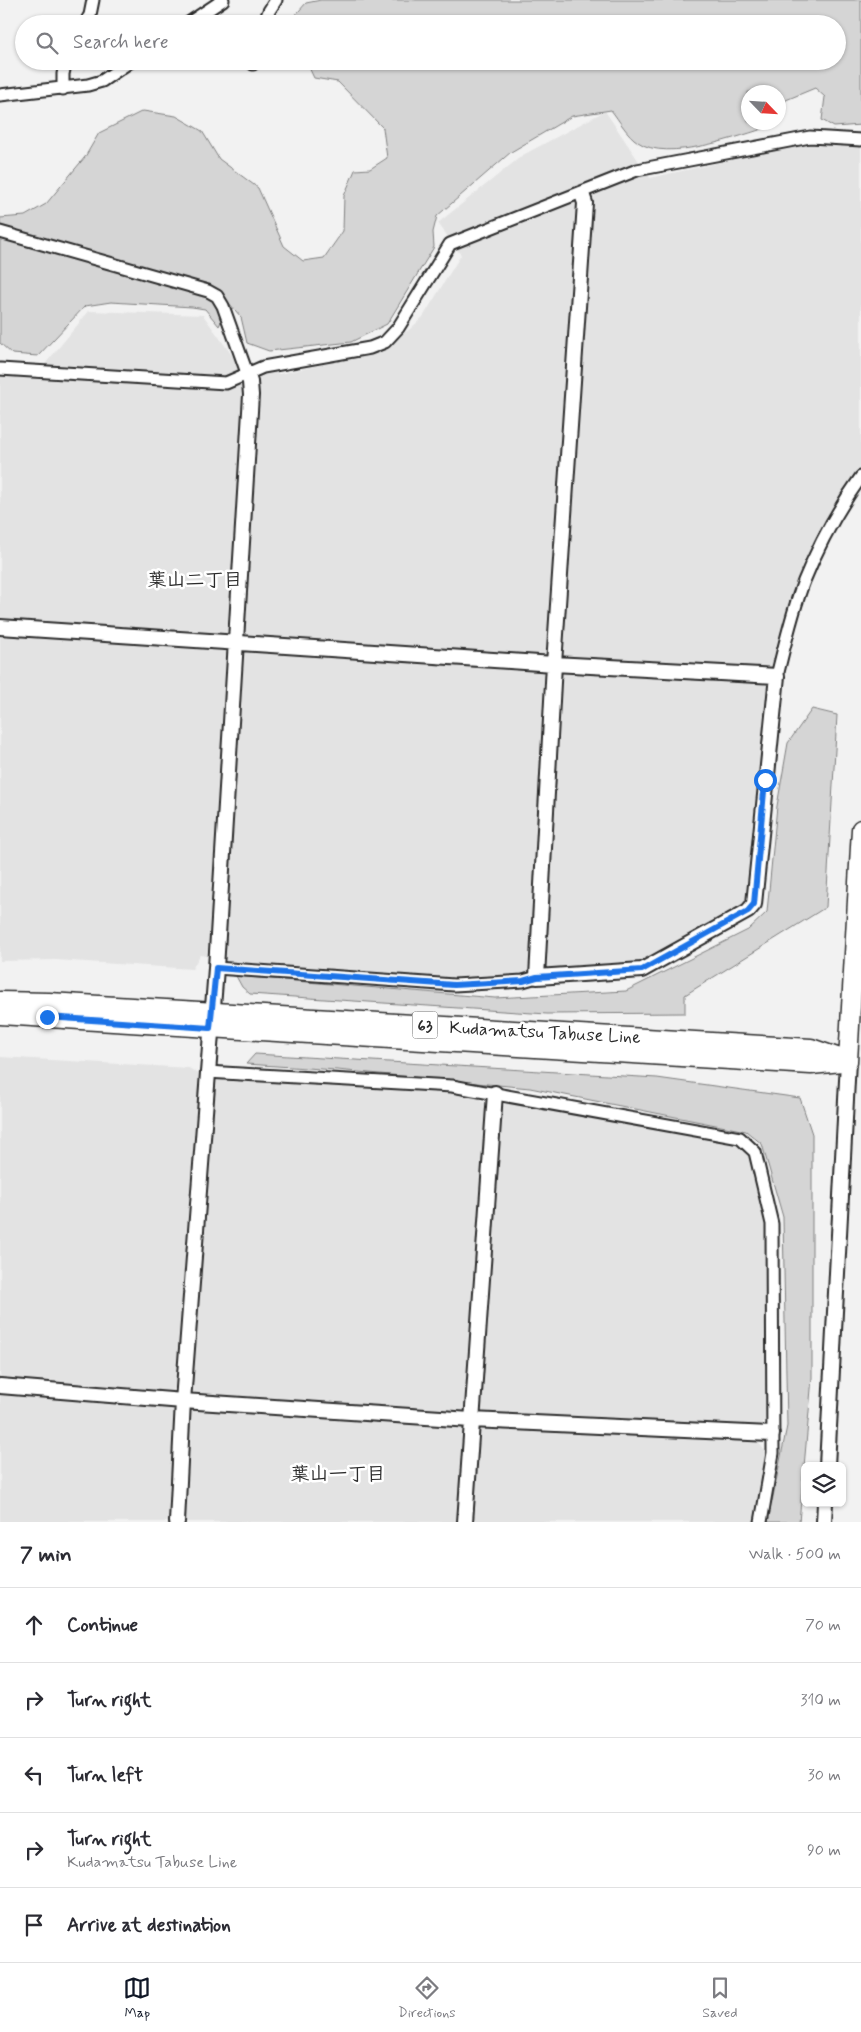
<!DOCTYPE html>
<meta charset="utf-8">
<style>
body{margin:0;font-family:Mynerve,"Klee One",sans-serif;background:#f2f2f3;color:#2b2b33}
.controls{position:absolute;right:15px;bottom:15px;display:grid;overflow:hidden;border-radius:8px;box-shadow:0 1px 4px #0004}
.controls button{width:45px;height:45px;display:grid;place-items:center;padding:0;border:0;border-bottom:1px solid #e1e1e2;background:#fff;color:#2b2b33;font:25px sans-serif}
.compass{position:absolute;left:741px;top:85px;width:45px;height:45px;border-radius:50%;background:#fff;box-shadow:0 1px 4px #0004;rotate:115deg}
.stop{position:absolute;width:15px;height:15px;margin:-11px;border:4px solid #1a73e8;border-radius:50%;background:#fff}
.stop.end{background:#1a73e8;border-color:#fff;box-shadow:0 1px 5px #0008}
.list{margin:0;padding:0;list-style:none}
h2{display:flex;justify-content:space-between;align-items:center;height:65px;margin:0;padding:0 20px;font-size:21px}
h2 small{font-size:16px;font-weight:400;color:#7c7c81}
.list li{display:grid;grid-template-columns:32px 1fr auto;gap:15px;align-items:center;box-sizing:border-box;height:75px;padding:0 20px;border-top:1px solid #e1e1e2}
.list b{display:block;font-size:19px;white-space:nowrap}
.list p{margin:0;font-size:16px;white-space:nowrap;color:#7c7c81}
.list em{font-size:16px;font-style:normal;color:#7c7c81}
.icon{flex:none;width:28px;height:28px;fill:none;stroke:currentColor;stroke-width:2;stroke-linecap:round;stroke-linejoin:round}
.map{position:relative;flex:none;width:861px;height:1522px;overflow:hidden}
.search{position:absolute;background:#fff;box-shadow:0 1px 4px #0004;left:15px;right:15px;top:15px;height:55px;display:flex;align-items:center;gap:12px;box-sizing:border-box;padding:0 18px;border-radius:28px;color:#7c7c81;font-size:19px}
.sheet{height:440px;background:#fff}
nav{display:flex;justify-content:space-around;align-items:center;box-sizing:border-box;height:70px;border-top:1px solid #e1e1e2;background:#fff;font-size:14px;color:#7c7c81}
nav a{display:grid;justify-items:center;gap:2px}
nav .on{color:#111827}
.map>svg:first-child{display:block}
.built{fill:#e3e3e3}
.green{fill:#d5d5d5;stroke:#808080}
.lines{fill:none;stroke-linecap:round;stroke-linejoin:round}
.minor-casing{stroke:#2b2b2b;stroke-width:15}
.tertiary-casing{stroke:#2b2b2b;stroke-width:18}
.primary-casing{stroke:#2b2b2b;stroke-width:21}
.minor{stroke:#fff;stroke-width:11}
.tertiary{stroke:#fff;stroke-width:14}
.primary{stroke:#fff;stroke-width:18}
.route{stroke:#1a73e8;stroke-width:6}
.labels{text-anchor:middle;stroke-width:5;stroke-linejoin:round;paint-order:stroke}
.shield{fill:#fff;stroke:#6b6b6b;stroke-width:1}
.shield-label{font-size:16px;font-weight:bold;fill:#2b2b2b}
.street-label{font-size:18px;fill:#2b2b2b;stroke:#fff}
.neighbourhood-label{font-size:19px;font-weight:bold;fill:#2b2b2b;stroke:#fff}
</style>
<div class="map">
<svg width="861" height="1522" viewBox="0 0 861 1522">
<rect width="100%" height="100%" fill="#f2f2f2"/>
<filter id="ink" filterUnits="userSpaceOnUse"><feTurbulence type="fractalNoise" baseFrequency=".02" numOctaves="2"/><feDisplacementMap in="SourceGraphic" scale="10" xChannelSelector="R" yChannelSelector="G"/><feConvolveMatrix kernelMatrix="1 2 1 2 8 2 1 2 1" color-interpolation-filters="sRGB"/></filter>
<g filter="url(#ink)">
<path class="built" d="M605 111 650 178 812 142 855 143 861 146V468L832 508 803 562 779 642 769 696 758 786 749 900 738 912 634 968 525 978 398 977 230 965 225 959 200 955 192 969 56 960 0 961V375L38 378 46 363 89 311 203 315 234 358 279 374 375 353 410 329 423 317 461 255 438 223 523 155Z
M0 1057 189 1068 197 1073 223 1075 449 1090 476 1094 482 1102 502 1107 511 1100 739 1142 753 1154 769 1227V1415L759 1428 758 1442 768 1455 758 1522H0Z"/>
<path class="green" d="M321 0H861V125L834 127 822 120 825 97 815 88 786 100 779 111 778 92H748V122L773 123 772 126C739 136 667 163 638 142 627 135 619 120 611 110L572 116 511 152 437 216 433 232 434 247 387 324 351 342 269 351 247 343 241 317 229 303 219 326 205 309 192 307 111 302 85 306 38 356 12 354 0 343V218L25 216 46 204 85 157 99 133 143 111 176 116 202 131 219 159 258 188 284 246 303 261 324 258 343 231 344 196 355 170 370 169 387 158 383 128 338 82 314 78 306 61H837V24H293L292 19 306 3Z
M812 709 837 715 826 907 685 995V1013L547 1014 250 994 242 987 236 976 495 998 626 991 748 930 767 912 777 806 788 743Z
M255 1054 657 1078 800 1098 812 1134V1378L799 1522H768L787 1426 783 1217 762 1144 746 1131 530 1088 337 1070 246 1064Z"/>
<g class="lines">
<defs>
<path id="minor" d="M85 24 90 15 93 0
M187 24 223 0
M264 24 269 11 276 0
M253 64V61
M63 89V74L66 61
M0 95 88 85 102 81 131 61
M0 232 208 291 217 296 223 306 247 373
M0 369 226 383 263 367 370 348 385 342 398 328 450 244 637 170 810 137 861 140
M777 676C785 644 792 612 804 581 819 544 838 509 861 477
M216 968 454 985 523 981 537 977
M207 1072 452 1086 740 1138 755 1152 772 1224 773 1453 761 1522"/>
<path id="tertiary" d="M0 627 554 664 777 676 754 904 748 911 642 970 537 977 554 664 585 203 582 194
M0 1386 183 1401 471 1420 772 1434
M827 1466 848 1061
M177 1522 183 1401 216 968 251 395 250 382 247 373
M465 1522 495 1093
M824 1522 825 1503"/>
<path id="primary" d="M0 1001 49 1002 811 1048 848 1061
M0 1015 811 1065 842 1062
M848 1061 861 829"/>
</defs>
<use href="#minor" class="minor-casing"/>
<use href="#tertiary" class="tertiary-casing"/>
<use href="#primary" class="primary-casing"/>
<use href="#minor" class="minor"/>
<use href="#tertiary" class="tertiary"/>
<use href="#primary" class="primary"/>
</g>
</g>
<g class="lines" filter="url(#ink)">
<path class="route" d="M47 1017 210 1028 216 968 454 985 523 981 537 977 642 970 748 911 754 904 765 780"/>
</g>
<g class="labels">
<rect class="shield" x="412.5" y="1011.5" width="25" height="27" rx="4"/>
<g class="shield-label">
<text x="425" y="1031">63</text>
</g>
<g class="street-label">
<text transform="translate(545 1032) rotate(3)" y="6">Kudamatsu Tabuse Line</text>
</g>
<g class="neighbourhood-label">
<text x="195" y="586">葉山二丁目</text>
<text x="338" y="1480">葉山一丁目</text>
</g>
</g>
</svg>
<div class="controls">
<button><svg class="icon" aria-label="layers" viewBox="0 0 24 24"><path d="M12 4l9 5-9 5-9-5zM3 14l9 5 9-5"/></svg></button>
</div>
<svg class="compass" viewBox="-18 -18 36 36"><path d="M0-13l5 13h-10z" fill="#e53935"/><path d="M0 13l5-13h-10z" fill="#7c7c81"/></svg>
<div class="stop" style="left:765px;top:780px"></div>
<div class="stop end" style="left:47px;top:1017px"></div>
<div class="search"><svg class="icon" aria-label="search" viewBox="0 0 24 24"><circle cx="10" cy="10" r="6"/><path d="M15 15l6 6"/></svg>Search here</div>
</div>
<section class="sheet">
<h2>7 min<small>Walk · 500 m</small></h2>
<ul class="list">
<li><svg class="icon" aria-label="ahead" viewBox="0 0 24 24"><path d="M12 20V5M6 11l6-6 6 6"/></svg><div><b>Continue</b></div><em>70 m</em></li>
<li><svg class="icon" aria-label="right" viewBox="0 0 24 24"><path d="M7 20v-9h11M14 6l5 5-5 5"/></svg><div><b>Turn right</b></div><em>310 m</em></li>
<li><svg class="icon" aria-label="left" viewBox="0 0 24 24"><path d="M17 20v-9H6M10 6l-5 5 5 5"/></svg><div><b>Turn left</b></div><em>30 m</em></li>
<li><svg class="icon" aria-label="right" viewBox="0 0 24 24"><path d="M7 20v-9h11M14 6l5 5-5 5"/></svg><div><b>Turn right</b><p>Kudamatsu Tabuse Line</p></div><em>90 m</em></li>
<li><svg class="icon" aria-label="arrive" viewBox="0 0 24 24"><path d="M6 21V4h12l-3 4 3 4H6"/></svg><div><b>Arrive at destination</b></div></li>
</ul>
</section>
<nav>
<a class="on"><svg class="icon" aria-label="map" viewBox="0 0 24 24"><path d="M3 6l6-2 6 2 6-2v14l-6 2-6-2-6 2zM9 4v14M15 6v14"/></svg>Map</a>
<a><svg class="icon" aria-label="directions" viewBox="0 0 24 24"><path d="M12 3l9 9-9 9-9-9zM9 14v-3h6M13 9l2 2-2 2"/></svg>Directions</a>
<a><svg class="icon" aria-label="saved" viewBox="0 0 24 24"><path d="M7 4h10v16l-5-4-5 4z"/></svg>Saved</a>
</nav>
